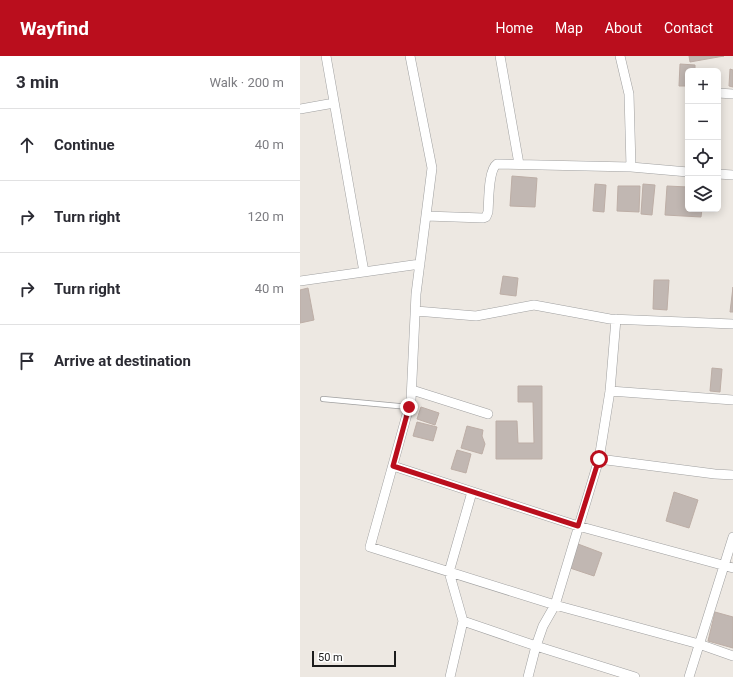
<!DOCTYPE html>
<meta charset="utf-8">
<style>
body{margin:0;font-family:Roboto,sans-serif;background:#f2f2f3;color:#2b2b33}
.controls{position:absolute;right:12px;top:12px;display:grid;overflow:hidden;border-radius:6px;box-shadow:0 2px 10px #0003}
.controls button{width:36px;height:36px;display:grid;place-items:center;padding:0;border:0;border-bottom:1px solid #e1e1e2;background:#fff;color:#2b2b33;font:20px sans-serif}
.scale{position:absolute;left:12px;bottom:10px;width:84px;box-sizing:border-box;padding-left:4px;border:2px solid #1c1c1c;border-top:0;font-size:11px;line-height:14px;white-space:nowrap;color:#1c1c1c;-webkit-text-stroke:3px #fff;paint-order:stroke}
.stop{position:absolute;width:12px;height:12px;margin:-9px;border:3px solid #ba0e1d;border-radius:50%;background:#fff}
.stop.end{background:#ba0e1d;border-color:#fff;box-shadow:0 1px 4px #0008}
.list{margin:0;padding:0;list-style:none}
h2{display:flex;justify-content:space-between;align-items:center;height:52px;margin:0;padding:0 16px;font-size:17px}
h2 small{font-size:13px;font-weight:400;color:#7c7c81}
.list li{display:grid;grid-template-columns:26px 1fr auto;gap:12px;align-items:center;box-sizing:border-box;height:72px;padding:0 16px;border-top:1px solid #e1e1e2}
.list b{display:block;font-size:15px;white-space:nowrap}
.list em{font-size:13px;font-style:normal;color:#7c7c81}
.icon{flex:none;width:22px;height:22px;fill:none;stroke:currentColor;stroke-width:2;stroke-linecap:round;stroke-linejoin:round}
.map{position:relative;flex:none;width:433px;height:621px;overflow:hidden}
header{display:flex;align-items:center;gap:24px;box-sizing:border-box;height:56px;padding:0 20px;background:#ba0e1d;color:#fff}
header strong{font-size:19px}
nav{display:flex;gap:22px;margin-inline-start:auto;font-size:14px}
main{display:flex}
aside{flex:1;background:#fff}
.map>svg:first-child{display:block}
.building{fill:#c1b7b2;stroke:#bdaea6}
.lines{fill:none;stroke-linecap:round;stroke-linejoin:round}
.service-casing{stroke:#a0a0a0;stroke-width:6}
.minor-casing{stroke:#a0a0a0;stroke-width:10}
.service{stroke:#fff;stroke-width:4.5}
.minor{stroke:#fff;stroke-width:9}
.route{stroke:#ba0e1d;stroke-width:5}
</style>
<header>
<strong>Wayfind</strong>
<nav><a>Home</a><a>Map</a><a>About</a><a>Contact</a></nav>
</header>
<main>
<aside>
<h2>3 min<small>Walk · 200 m</small></h2>
<ul class="list">
<li><svg class="icon" aria-label="ahead" viewBox="0 0 24 24"><path d="M12 20V5M6 11l6-6 6 6"/></svg><div><b>Continue</b></div><em>40 m</em></li>
<li><svg class="icon" aria-label="right" viewBox="0 0 24 24"><path d="M7 20v-9h11M14 6l5 5-5 5"/></svg><div><b>Turn right</b></div><em>120 m</em></li>
<li><svg class="icon" aria-label="right" viewBox="0 0 24 24"><path d="M7 20v-9h11M14 6l5 5-5 5"/></svg><div><b>Turn right</b></div><em>40 m</em></li>
<li><svg class="icon" aria-label="arrive" viewBox="0 0 24 24"><path d="M6 21V4h12l-3 4 3 4H6"/></svg><div><b>Arrive at destination</b></div></li>
</ul>
</aside>
<div class="map">
<svg width="433" height="621" viewBox="0 0 433 621">
<rect width="100%" height="100%" fill="#ede8e2"/>
<path class="building" d="M389 0H424L390 6Z
M380 8 395 9V15H388V30H379Z
M430 13 433 14V31L429 30Z
M212 120 237 122 235 151 210 150Z
M295 128 306 129 304 156 293 155Z
M343 128 355 129 352 159 341 158Z
M318 130H340L339 156 317 155Z
M367 130 388 131V153H402L401 161 365 159Z
M203 220 218 222 216 240 200 238Z
M354 224H369L367 254 353 253Z
M433 231V256H430Z
M8 232 14 264 0 267V234Z
M412 312 422 313 420 336 410 335Z
M218 330H242V403H196V365H217L218 387H234L233 346H218Z
M121 351 139 357 135 369 117 363Z
M117 366 137 371 133 385 113 380Z
M167 370 183 374 182 380 185 388 182 398 161 392Z
M157 394 171 398 166 417 151 413Z
M374 436 398 444 389 472 366 465Z
M278 488 302 497 294 520 270 512Z
M415 556 433 561V592L408 585Z"/>
<g class="lines">
<defs>
<path id="service" d="M23 343 109 351"/>
<path id="minor" d="M26 0 64 216
M110 0 132 112 116 238 111 344 70 491 255 549 399 588 433 600
M200 0 219 108
M320 0 329 38 331 111
M418 37 433 38
M0 53 34 47
M418 118 433 119
M126 160 183 162 186 161 188 156C189 145 188 114 197 108L331 111 388 116
M0 225 120 208
M116 255 176 260 234 249 310 263 433 268
M112 334 188 358
M310 335 433 344
M299 403 415 418 433 419
M93 410 278 470 433 512
M163 565 236 590 243 570 255 549 299 403 310 335 316 263
M150 621 163 565 149 516 172 436
M228 621 236 590 335 621
M389 621 433 481"/>
</defs>
<use href="#service" class="service-casing"/>
<use href="#minor" class="minor-casing"/>
<use href="#service" class="service"/>
<use href="#minor" class="minor"/>
</g>
<g class="lines">
<path class="route" d="M109 351 93 410 278 470 299 403"/>
</g>
</svg>
<div class="controls">
<button>+</button>
<button>−</button>
<button><svg class="icon" aria-label="locate" viewBox="0 0 24 24"><circle cx="12" cy="12" r="6"/><path d="M12 2v4M12 18v4M2 12h4M18 12h4"/></svg></button>
<button><svg class="icon" aria-label="layers" viewBox="0 0 24 24"><path d="M12 4l9 5-9 5-9-5zM3 14l9 5 9-5"/></svg></button>
</div>
<div class="scale">50 m</div>
<div class="stop" style="left:299px;top:403px"></div>
<div class="stop end" style="left:109px;top:351px"></div>
</div>
</main>
